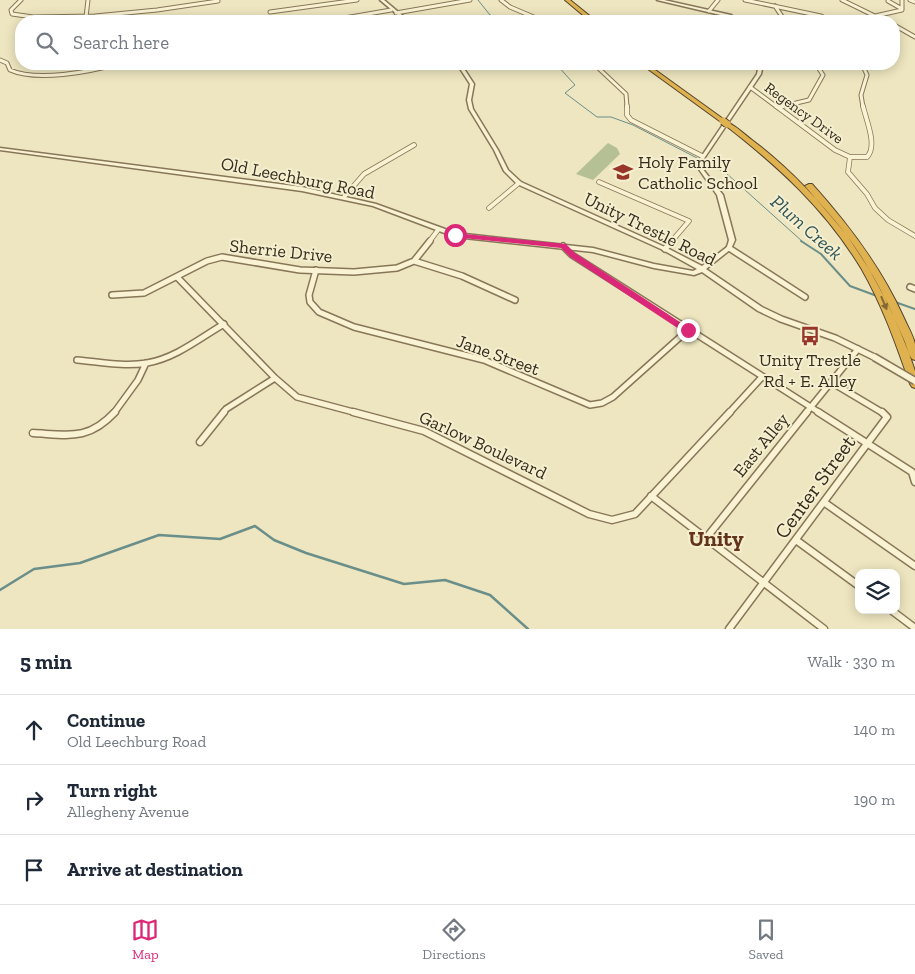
<!DOCTYPE html>
<meta charset="utf-8">
<style>
body{margin:0;font-family:"Zilla Slab",serif;background:#f2f2f3;color:#1f2937}
.controls{position:absolute;right:15px;bottom:15px;display:grid;overflow:hidden;border-radius:10px;box-shadow:0 2px 12px #0003}
.controls button{width:45px;height:45px;display:grid;place-items:center;padding:0;border:0;border-bottom:1px solid #e0e1e3;background:#fff;color:#1f2937;font:25px sans-serif}
.stop{position:absolute;width:15px;height:15px;margin:-11px;border:4px solid #db2777;border-radius:50%;background:#fff}
.stop.end{background:#db2777;border-color:#fff;box-shadow:0 1px 5px #0008}
.list{margin:0;padding:0;list-style:none}
h2{display:flex;justify-content:space-between;align-items:center;height:65px;margin:0;padding:0 20px;font-size:21px}
h2 small{font-size:16px;font-weight:400;color:#747a83}
.list li{display:grid;grid-template-columns:32px 1fr auto;gap:15px;align-items:center;box-sizing:border-box;height:70px;padding:0 20px;border-top:1px solid #e0e1e3}
.list b{display:block;font-size:19px;white-space:nowrap}
.list p{margin:0;font-size:16px;white-space:nowrap;color:#747a83}
.list em{font-size:16px;font-style:normal;color:#747a83}
.icon{flex:none;width:28px;height:28px;fill:none;stroke:currentColor;stroke-width:2;stroke-linecap:round;stroke-linejoin:round}
.map{position:relative;flex:none;width:915px;height:629px;overflow:hidden}
.search{position:absolute;background:#fff;box-shadow:0 2px 12px #0003;left:15px;right:15px;top:15px;height:55px;display:flex;align-items:center;gap:12px;box-sizing:border-box;padding:0 18px;border-radius:20px;color:#747a83;font-size:19px}
.sheet{height:275px;background:#fff}
nav{display:flex;justify-content:space-around;align-items:center;box-sizing:border-box;height:70px;border-top:1px solid #e0e1e3;background:#fff;font-size:14px;color:#747a83}
nav a{display:grid;justify-items:center;gap:2px}
nav .on{color:#db2777}
.map>svg:first-child{display:block}
.cemetery{fill:#b5c094}
.lines{fill:none;stroke-linecap:round;stroke-linejoin:round}
.stream-far2{stroke:#6a8e89;stroke-width:1}
.stream-far1{stroke:#6a8e89;stroke-width:2}
.stream{stroke:#6a8e89;stroke-width:2.5}
.minor-far3-casing{stroke:#877758;stroke-width:5}
.minor-far2-casing{stroke:#877758;stroke-width:5.5}
.minor-far1-casing{stroke:#877758;stroke-width:8}
.minor-casing{stroke:#877758;stroke-width:9}
.tertiary-casing{stroke:#877758;stroke-width:3}
.motorway-casing{stroke:#55442d;stroke-width:2}
.minor-far3{stroke:#f9f2d3;stroke-width:3}
.minor-far2{stroke:#f9f2d3;stroke-width:4}
.minor-far1{stroke:#f9f2d3;stroke-width:5}
.minor{stroke:#f9f2d3;stroke-width:6}
.tertiary{fill:#f9f2d3;fill-rule:evenodd}
.motorway{fill:#dfb24f;fill-rule:evenodd}
.tertiary-bridge-casing{stroke:#877758;stroke-width:9;stroke-linecap:butt}
.motorway-bridge-casing{stroke:#55442d;stroke-width:9;stroke-linecap:butt}
.tertiary-bridge{stroke:#f9f2d3;stroke-width:6}
.motorway-bridge{stroke:#dfb24f;stroke-width:7}
.oneway{fill:#836834}
.route{fill:#db2777}
.labels{text-anchor:middle;stroke-width:4;stroke-linejoin:round;paint-order:stroke}
.far-street-label{font-size:15px;fill:#372c1d;stroke:#f5efd0}
.poi-label{font-size:18px;fill:#372c1d;stroke:#f5efd0;text-anchor:start}
.street-label{font-size:18px;fill:#372c1d;stroke:#f5efd0}
.water-label{font-size:19px;font-style:italic;fill:#2c5457;stroke:#f5efd0}
.near-street-label{font-size:21px;fill:#372c1d;stroke:#f5efd0}
.near-neighbourhood-label{font-size:22px;font-weight:bold;fill:#63341c;stroke:#f5efd0}
</style>
<div class="map">
<svg width="915" height="629" viewBox="0 0 915 629">
<rect width="100%" height="100%" fill="#eee6c0"/>
<path class="cemetery" d="M608 143 617 148 620 154 593 180 576 174Z"/>
<g class="lines">
<path class="stream-far2" d="M478 0 490 15 507 21
M556 64 575 85 565 93 597 117H611L633 125 726 173 803 242"/>
<path class="stream-far1" d="M801 241 821 254 850 286 877 296
M895 302 915 309"/>
<path class="stream" d="M0 590 34 569 80 563 159 535 220 539 255 526 274 540 306 553 404 584 445 580 490 595 528 629"/>
<defs>
<path id="minor-far3" d="M21 0 11 10 12 14 33 17 95 16 157 10 218 1
M501 0 510 7 543 21
M745 0 821 16 831 21
M842 0 885 21
M910 0 915 2
M888 1 902 9
M775 6 785 21
M709 11 718 0
M270 12 357 0
M396 13 470 0
M875 16 902 10V0
M86 17 88 0
M327 21 391 10
M894 25 915 37
M0 60 7 63 10 70C37 82 89 72 117 64
M594 64 626 94 627 107
M862 64 867 75 861 95 863 107
M750 87 777 107
M779 107 809 100 823 75 816 64"/>
<path id="minor-far2" d="M627 106V115L631 120 702 156
M776 106 835 150 850 157H867C878 146 866 120 863 106
M779 107 783 106
M850 157 848 172 867 194 875 208 888 220 915 236
M599 182 689 221 671 242
M344 197 364 174 414 145
M489 208 519 183
M429 242 438 230"/>
<path id="minor-far1" d="M563 246 572 255 820 413
M729 248 805 297
M665 249 672 241
M414 261 462 276 515 300
M316 270 309 295 310 302 319 312 354 327 484 360 590 405 602 403 613 397 688 330
M177 277 275 378 297 397 357 413
M910 287 915 289
M112 295 144 293 207 261 222 257 300 270 354 272 397 268 414 261 430 241
M77 360C100 362 124 367 147 363 176 358 200 338 224 324
M831 382 883 413
M114 413 138 380 146 363
M223 413 226 409 275 378
M729 413 762 377
M806 413 858 349"/>
<path id="minor" d="M353 412 424 431 589 514 612 520 635 514 730 412
M818 412 912 472 915 482
M33 433C69 435 88 441 115 412
M200 442 224 412
M651 496 824 629
M825 503 915 566
M707 537 807 412
M796 540 859 586
M891 610 915 628
M729 629 887 417 882 412"/>
<path id="tertiary" d="M380 0H384L409 21H405Z
M657 0H664L731 15 739 21H735L729 17Z
M457 64H461L474 84 471 100 473 109 498 150 508 170 521 182 667 248 702 266 727 247 729 240 717 195 698 168 697 163 757 74 759 64H763L761 74 701 163 702 168 723 195 735 240 731 249 706 269 762 307 783 317 837 336 876 355 877 357 876 359H872L833 340 779 321 758 311 702 272 694 275 654 268 593 252 455 237 373 206 302 191 0 150V148L302 187 376 204 456 233 593 248 654 264 693 271 697 269 663 250 517 184 504 171 494 150 469 109 467 100 470 84Z"/>
<path id="motorway" d="M565 0H570L596 21H590Z
M641 64H647L726 121 721 122Z
M727 122C736 126 744 134 752 140 788 167 818 199 846 234L805 186 809 184H812C848 224 881 267 903 316 907 325 913 335 915 344 915 349 915 355 915 360L912 359 910 356C894 314 875 274 848 237L869 269 888 304 905 342 915 371V388L912 387 910 384C896 344 882 304 861 268 825 209 779 167 725 125L724 124Z"/>
</defs>
<use href="#minor-far3" class="minor-far3-casing"/>
<use href="#minor-far2" class="minor-far2-casing"/>
<use href="#minor-far1" class="minor-far1-casing"/>
<use href="#minor" class="minor-casing"/>
<use href="#tertiary" class="tertiary-casing"/>
<use href="#motorway" class="motorway-casing"/>
<use href="#minor-far3" class="minor-far3"/>
<use href="#minor-far2" class="minor-far2"/>
<use href="#minor-far1" class="minor-far1"/>
<use href="#minor" class="minor"/>
<use href="#tertiary" class="tertiary"/>
<use href="#motorway" class="motorway"/>
<defs>
<path id="tertiary-bridge" d="M874 357 915 381"/>
<path id="motorway-bridge" d="M723 121 727 124"/>
</defs>
<use href="#tertiary-bridge" class="tertiary-bridge-casing"/>
<use href="#motorway-bridge" class="motorway-bridge-casing"/>
<use href="#tertiary-bridge" class="tertiary-bridge"/>
<use href="#motorway-bridge" class="motorway-bridge"/>
</g>
<defs><path id="oneway-solid" d="M-6-.8H1V-3.2L6.5 0L1 3.2V.8H-6Z" transform="scale(1.25)"/></defs>
<use class="oneway" href="#oneway-solid" transform="translate(884 303) rotate(67)"/>
<path class="route" d="M455 233 566 244 575 253 692 330 691 333H685L570 257 561 248 453 237 452 235Z"/>
<defs>
<symbol id="school-bare" viewBox="-9 -9 18 18"><path d="M0-5L7-2L0 1L-7-2ZM-4 1L0 2.5L4 1V4Q0 6-4 4Z" fill="#963528" stroke="#f5efd0" stroke-width="2.5" paint-order="stroke"/></symbol>
<symbol id="bus-bare" viewBox="-9 -9 18 18"><path d="M-5-6H5V4H4V6H2V4H-2V6H-4V4H-5ZM-3.5-4V0h7V-4ZM-3.5 1.2v1.5H-2V1.2ZM2 1.2v1.5H3.5V1.2Z" fill="#963528" stroke="#f5efd0" stroke-width="2.5" paint-order="stroke"/></symbol>
</defs>
<g fill-rule="evenodd">
<use href="#school-bare" x="609" y="158" width="28" height="28"/>
<use href="#bus-bare" x="796" y="322" width="28" height="28"/>
</g>
<g class="labels">
<g class="far-street-label">
<text transform="translate(804 113) rotate(36)" y="5">Regency Drive</text>
</g>
<g class="poi-label">
<text x="638" y="168">Holy Family<tspan x="638" dy="21">Catholic School</tspan></text>
<text x="810" y="366" text-anchor="middle">Unity Trestle<tspan x="810" dy="21">Rd + E. Alley</tspan></text>
</g>
<g class="street-label">
<text transform="translate(298 178) rotate(11)" y="6">Old Leechburg Road</text>
<text transform="translate(650 229) rotate(26)" y="6">Unity Trestle Road</text>
<text transform="translate(281 251) rotate(6)" y="6">Sherrie Drive</text>
<text transform="translate(498 355) rotate(20)" y="6">Jane Street</text>
<text transform="translate(483 445) rotate(25)" y="6">Garlow Boulevard</text>
<text transform="translate(761 445) rotate(-51)" y="6">East Alley</text>
</g>
<g class="water-label">
<text transform="translate(807 227) rotate(41)" y="7">Plum Creek</text>
</g>
<g class="near-street-label">
<text transform="translate(815 487) rotate(-54)" y="7">Center Street</text>
</g>
<g class="near-neighbourhood-label">
<text x="716" y="546">Unity</text>
</g>
</g>
</svg>
<div class="controls">
<button><svg class="icon" aria-label="layers" viewBox="0 0 24 24"><path d="M12 4l9 5-9 5-9-5zM3 14l9 5 9-5"/></svg></button>
</div>
<div class="stop" style="left:455px;top:235px"></div>
<div class="stop end" style="left:688px;top:330px"></div>
<div class="search"><svg class="icon" aria-label="search" viewBox="0 0 24 24"><circle cx="10" cy="10" r="6"/><path d="M15 15l6 6"/></svg>Search here</div>
</div>
<section class="sheet">
<h2>5 min<small>Walk · 330 m</small></h2>
<ul class="list">
<li><svg class="icon" aria-label="ahead" viewBox="0 0 24 24"><path d="M12 20V5M6 11l6-6 6 6"/></svg><div><b>Continue</b><p>Old Leechburg Road</p></div><em>140 m</em></li>
<li><svg class="icon" aria-label="right" viewBox="0 0 24 24"><path d="M7 20v-9h11M14 6l5 5-5 5"/></svg><div><b>Turn right</b><p>Allegheny Avenue</p></div><em>190 m</em></li>
<li><svg class="icon" aria-label="arrive" viewBox="0 0 24 24"><path d="M6 21V4h12l-3 4 3 4H6"/></svg><div><b>Arrive at destination</b></div></li>
</ul>
</section>
<nav>
<a class="on"><svg class="icon" aria-label="map" viewBox="0 0 24 24"><path d="M3 6l6-2 6 2 6-2v14l-6 2-6-2-6 2zM9 4v14M15 6v14"/></svg>Map</a>
<a><svg class="icon" aria-label="directions" viewBox="0 0 24 24"><path d="M12 3l9 9-9 9-9-9zM9 14v-3h6M13 9l2 2-2 2"/></svg>Directions</a>
<a><svg class="icon" aria-label="saved" viewBox="0 0 24 24"><path d="M7 4h10v16l-5-4-5 4z"/></svg>Saved</a>
</nav>
